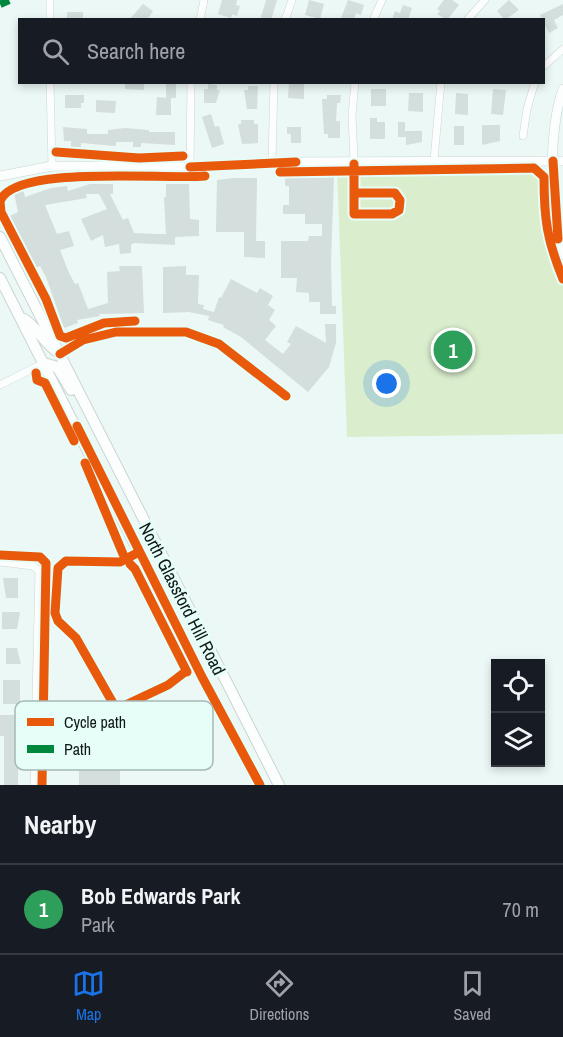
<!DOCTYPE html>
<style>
body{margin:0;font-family:"Archivo Narrow",sans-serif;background:#242831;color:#f1f3f6}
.controls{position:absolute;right:18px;bottom:18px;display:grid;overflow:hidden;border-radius:0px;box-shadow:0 3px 9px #0003}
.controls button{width:54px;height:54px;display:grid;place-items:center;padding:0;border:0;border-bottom:2px solid #363941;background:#171b24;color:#f1f3f6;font:30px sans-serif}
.you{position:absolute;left:387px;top:384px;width:21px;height:21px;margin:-15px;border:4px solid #fff;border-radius:50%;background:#1a73e8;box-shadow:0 0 0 9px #1a73e833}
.badge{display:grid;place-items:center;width:39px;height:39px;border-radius:50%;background:#1a73e8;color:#fff;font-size:20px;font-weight:700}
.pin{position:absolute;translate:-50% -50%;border:3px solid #fff;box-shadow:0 2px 6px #0006}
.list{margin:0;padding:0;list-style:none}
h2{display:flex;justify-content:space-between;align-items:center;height:78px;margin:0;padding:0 24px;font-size:26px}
h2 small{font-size:20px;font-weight:400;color:#9ea1a6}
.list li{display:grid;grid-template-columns:39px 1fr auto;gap:18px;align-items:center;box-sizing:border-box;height:90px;padding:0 24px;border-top:2px solid #363941}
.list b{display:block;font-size:22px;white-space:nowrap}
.list p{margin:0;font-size:20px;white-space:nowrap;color:#9ea1a6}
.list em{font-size:20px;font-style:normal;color:#9ea1a6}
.icon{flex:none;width:33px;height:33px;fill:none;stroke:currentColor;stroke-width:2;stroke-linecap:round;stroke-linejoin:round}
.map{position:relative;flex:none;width:563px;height:785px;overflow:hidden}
.search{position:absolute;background:#171b24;box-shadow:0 3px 9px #0003;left:18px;right:18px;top:18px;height:66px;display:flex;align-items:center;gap:15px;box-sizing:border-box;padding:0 21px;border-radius:0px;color:#9ea1a6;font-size:22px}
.sheet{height:168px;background:#171b24}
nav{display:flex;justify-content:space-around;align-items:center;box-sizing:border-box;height:84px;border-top:2px solid #363941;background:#171b24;font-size:16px;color:#9ea1a6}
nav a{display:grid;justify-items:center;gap:3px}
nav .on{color:#1a73e8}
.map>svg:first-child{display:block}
.green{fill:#daeecd}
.building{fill:#d4dedd}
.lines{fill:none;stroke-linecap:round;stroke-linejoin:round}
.street-casing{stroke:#cbd5d3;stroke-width:8}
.secondary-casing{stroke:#cbd5d3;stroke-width:10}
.primary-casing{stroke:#cbd5d3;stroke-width:12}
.street{stroke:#fcfefe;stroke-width:7}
.secondary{stroke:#fcfefe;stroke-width:9}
.primary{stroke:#fcfefe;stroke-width:10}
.quiet{stroke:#00873e;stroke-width:8;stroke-dasharray:15 8;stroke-linecap:butt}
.cycleway-casing{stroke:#e6fdf8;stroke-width:13}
.cycleway{stroke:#e8590c;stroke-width:9}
.labels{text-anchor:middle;stroke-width:6;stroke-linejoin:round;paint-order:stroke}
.street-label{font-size:18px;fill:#101917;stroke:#e6fdf8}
.key{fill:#e6fdf8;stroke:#a6b9b4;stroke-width:1.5}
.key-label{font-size:16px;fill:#101917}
</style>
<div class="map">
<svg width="563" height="785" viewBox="0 0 563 785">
<rect width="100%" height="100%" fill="#ebf8f5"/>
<path class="green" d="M337 168 533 170 542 177 543 218 548 243 563 284V434L347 437Z"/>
<path class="building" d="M222 0H237L236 5 240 6 237 16 232 14 231 18 218 14Z
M266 0H277L271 20H260Z
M309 0 324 4 320 19 305 15Z
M348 0 364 5 361 15 356 13 354 20 341 18Z
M444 0H452L459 5 447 20 437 14 440 11 437 9Z
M509 0 519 10 505 20 497 11Z
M143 4 153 11 147 20H129Z
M563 4V15L554 20 558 28 549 33 540 15Z
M403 5 412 8 408 20H392L395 11 400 13Z
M67 12H83V20H67Z
M125 82H144V90L125 89Z
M166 83 176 84V98H171V115H156L157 97 166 98Z
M289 83 304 84V99L288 98Z
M208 84 217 85V90H220L216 103H204V89H208Z
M248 86H258L257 109H247L244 90H248Z
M371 89H386V106H371Z
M493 89 506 90 503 115 491 114Z
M409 93H423V112L408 111Z
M456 93 468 94V115L455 114Z
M65 95H84V103H81V108H65Z
M327 95H341L340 103H337L336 121H340V138H328V134H324L322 99H327Z
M96 100 116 101 115 113 96 112Z
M211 114 215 127 219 126 224 144 212 148 202 117Z
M370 118H377V122H385V139H370Z
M241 120H254V124H258V143L242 144 238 124H241Z
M398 122H405V131H422V142L406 145V137H398Z
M482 125H500V141L482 145Z
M454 126H464V145H454Z
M63 127 87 129V134H108V130L125 128 149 130V132H175V145L141 143V147H133V142H116V146L81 143V147H71V141H64Z
M287 127H301V143H291V134H287Z
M285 176 334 177 331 262 332 306H336V314H320V302H309V293L296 292 297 278H281V241H308L309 236H322V224H305V214H283V205H289V186H285Z
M234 178H257L256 241H265V258L244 257V232H216L217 180Z
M90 184H113V194H110L123 220 128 218 134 233 156 234H166L164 197H166V184H189L190 219 199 220V236L175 237V245L134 243 131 245V253L120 254 119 244 105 247 103 235 91 241 81 219 107 209 99 194H86L87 198 45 205 57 234 69 231 74 246 60 250 69 273 75 284 78 283 88 309 108 303 107 272 120 271 119 266H142L144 313 99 314 100 316 77 320 78 323 64 328 46 277 40 266 35 268 10 216 18 212 14 193 23 190 25 197 51 188 67 186 68 191Z
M186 266V275H199L198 304 204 305 203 309 214 312 219 297 221 298 231 279 257 293 260 288 273 296 268 305 275 310 269 320 276 326 265 340 283 354 291 344 287 342 296 326 326 343 325 324H336V343L329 367 308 392 241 337 223 327 224 325 208 320 209 316 189 312 163 313V267Z
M3 578H18V598H6Z
M2 612H20L17 629H2Z
M6 648H17L21 664H6Z
M3 680H20V704H3Z
M0 715H18V785H4V736H0Z
M79 758 120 759V785H79Z"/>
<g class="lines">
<defs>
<path id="street" d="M50 0V20
M200 20 204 0
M285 20 292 0
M373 20 382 0
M467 20 485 0
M544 66 563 49
M50 82 52 166
M523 136 527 109 535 82
M434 160 441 82
M354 161 352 115 355 82
M272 162 274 82
M190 167 191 82
M60 354 83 340 116 332H186L219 344 286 396
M0 385 44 363
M0 562 33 566 39 571 34 785"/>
<path id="secondary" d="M563 89C549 128 548 216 563 255
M0 176 52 166 190 167 272 162 563 161"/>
<path id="primary" d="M0 237 279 785
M0 278 202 677 260 785
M24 319C39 329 43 343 59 353
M44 363 57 367 71 390"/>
</defs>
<use href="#street" class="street-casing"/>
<use href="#secondary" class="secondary-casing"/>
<use href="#primary" class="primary-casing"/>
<use href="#street" class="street"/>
<use href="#secondary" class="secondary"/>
<use href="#primary" class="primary"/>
<path class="quiet" d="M0 4 9 0"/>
<defs>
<path id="cycleway" d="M56 152 139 158 183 156
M553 161 558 239
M354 164V214H392L399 210 400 200 395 193H354
M190 167 296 162
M280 172 534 168 544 177C544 219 547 240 563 279
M0 201C15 164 166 180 205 176
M0 202 1 212 46 299 60 336 66 338 104 323 135 321
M60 354 83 340 116 332H186L219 344 286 396
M36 373 37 380 45 383 74 441
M77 426 202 677 260 785
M85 463 123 554
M0 555 40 557 46 563 42 785
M130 564 135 569 187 672
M44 713H60L70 731 168 685 185 672
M122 719 76 638 58 621 55 613 58 568 66 561 120 562 139 552"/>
</defs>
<use href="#cycleway" class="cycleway-casing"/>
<use href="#cycleway" class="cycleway"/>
</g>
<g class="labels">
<g class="street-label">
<text transform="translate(182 599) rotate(63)" y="6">North Glassford Hill Road</text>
</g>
</g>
<rect x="15" y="701" width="198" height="69" rx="9" class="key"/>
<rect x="27" y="718" width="27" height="8" fill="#e8590c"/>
<rect x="27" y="745" width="27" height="8" fill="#00873e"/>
<g class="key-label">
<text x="64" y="728">Cycle path</text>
<text x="64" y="755">Path</text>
</g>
</svg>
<div class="controls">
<button><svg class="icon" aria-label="locate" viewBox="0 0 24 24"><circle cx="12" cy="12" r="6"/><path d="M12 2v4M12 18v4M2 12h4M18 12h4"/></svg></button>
<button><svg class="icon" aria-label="layers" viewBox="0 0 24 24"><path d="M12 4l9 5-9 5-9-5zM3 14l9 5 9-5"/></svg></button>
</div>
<div class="you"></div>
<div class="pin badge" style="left:453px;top:350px;background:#2e9e5b">1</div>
<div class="search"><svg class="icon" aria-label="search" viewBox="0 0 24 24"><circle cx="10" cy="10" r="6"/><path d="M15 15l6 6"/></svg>Search here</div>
</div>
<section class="sheet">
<h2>Nearby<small></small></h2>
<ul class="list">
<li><span class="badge" style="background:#2e9e5b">1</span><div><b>Bob Edwards Park</b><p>Park</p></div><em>70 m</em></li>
</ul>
</section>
<nav>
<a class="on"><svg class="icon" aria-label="map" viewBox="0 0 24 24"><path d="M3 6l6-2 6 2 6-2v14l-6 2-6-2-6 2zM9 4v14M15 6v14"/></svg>Map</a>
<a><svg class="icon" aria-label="directions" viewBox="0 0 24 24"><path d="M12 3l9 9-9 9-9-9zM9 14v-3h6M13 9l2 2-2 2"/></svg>Directions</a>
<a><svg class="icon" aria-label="saved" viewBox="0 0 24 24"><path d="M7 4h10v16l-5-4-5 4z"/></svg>Saved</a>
</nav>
